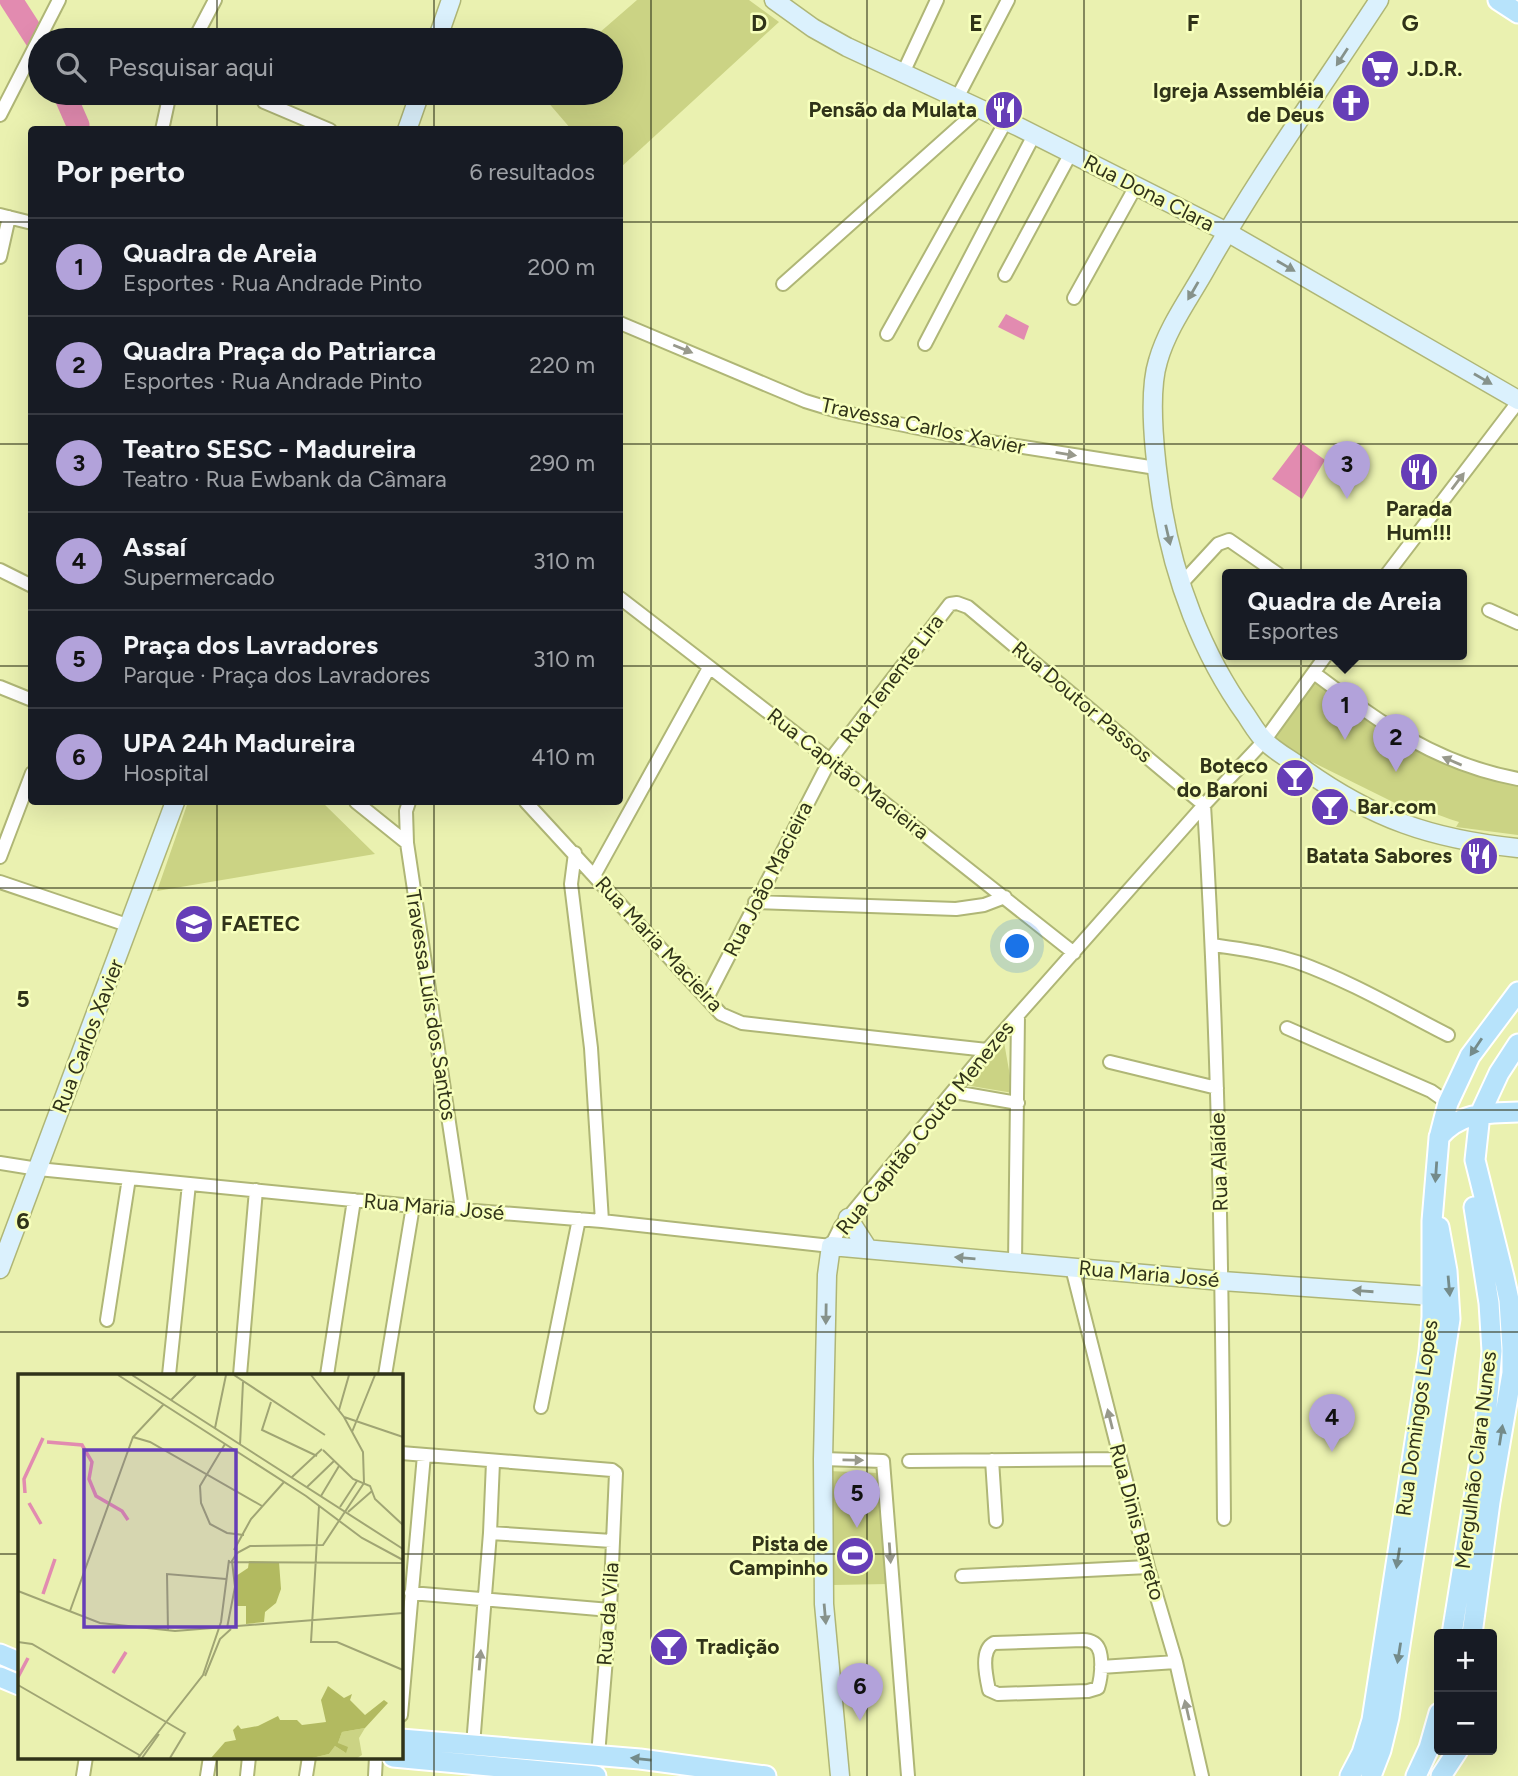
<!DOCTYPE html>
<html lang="pt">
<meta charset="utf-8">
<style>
body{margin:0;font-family:Figtree,sans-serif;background:#242831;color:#f1f3f6}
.controls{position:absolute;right:21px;bottom:21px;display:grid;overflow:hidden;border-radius:7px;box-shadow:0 7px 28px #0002}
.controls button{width:63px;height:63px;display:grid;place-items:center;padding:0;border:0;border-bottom:2px solid #363941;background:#171b24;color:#f1f3f6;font:35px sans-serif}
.you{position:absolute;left:1018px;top:947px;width:24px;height:24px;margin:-18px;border:5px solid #fff;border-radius:50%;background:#1a73e8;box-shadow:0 0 0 10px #1a73e833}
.badge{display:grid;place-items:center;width:46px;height:46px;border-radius:50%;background:#b2a2da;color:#111;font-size:23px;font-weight:700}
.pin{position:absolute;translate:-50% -58px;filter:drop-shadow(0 2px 4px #0008)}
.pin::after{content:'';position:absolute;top:37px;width:24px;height:21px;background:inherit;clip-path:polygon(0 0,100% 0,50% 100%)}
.popup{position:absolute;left:1222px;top:569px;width:245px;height:91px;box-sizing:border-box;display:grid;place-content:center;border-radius:7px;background:#171b24;filter:drop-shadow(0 2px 5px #0005);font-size:23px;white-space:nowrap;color:#9ea1a6}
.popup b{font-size:26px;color:#f1f3f6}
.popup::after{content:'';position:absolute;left:50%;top:100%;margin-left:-14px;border:14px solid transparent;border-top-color:#171b24}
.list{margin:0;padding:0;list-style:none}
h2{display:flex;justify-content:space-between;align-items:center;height:91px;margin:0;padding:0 28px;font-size:30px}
h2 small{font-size:23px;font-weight:400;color:#9ea1a6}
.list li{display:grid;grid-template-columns:46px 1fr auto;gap:21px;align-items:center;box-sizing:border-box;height:98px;padding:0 28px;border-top:2px solid #363941}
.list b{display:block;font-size:26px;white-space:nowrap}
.list p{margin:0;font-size:23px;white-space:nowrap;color:#9ea1a6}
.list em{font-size:23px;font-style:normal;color:#9ea1a6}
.icon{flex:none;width:38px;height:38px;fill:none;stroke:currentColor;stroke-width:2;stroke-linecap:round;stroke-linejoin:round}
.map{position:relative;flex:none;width:1518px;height:1776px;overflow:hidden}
.search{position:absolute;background:#171b24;box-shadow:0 7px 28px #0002;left:28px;top:28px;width:595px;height:77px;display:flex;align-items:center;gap:18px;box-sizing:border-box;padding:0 24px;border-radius:38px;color:#9ea1a6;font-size:26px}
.panel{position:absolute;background:#171b24;box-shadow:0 7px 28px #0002;left:28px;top:126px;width:595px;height:679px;border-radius:7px}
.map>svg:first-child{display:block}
.green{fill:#cbd384}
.water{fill:#e28bb0}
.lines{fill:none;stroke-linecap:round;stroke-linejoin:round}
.river{stroke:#e28bb0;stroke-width:23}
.street-casing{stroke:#afb676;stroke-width:16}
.secondary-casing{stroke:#afb676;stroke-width:21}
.primary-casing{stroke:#fff;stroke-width:23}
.street{stroke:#fff;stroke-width:12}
.secondary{stroke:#dbf1fd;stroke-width:18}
.primary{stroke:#b7e3fb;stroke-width:19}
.oneway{fill:#86928b}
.oneway2{fill:#98998c}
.oneway3{fill:#748b8a}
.grid{fill:none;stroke:#303319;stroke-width:2;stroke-opacity:0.55}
.labels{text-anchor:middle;stroke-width:5;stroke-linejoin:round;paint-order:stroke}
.poi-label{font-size:21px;font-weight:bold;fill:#303319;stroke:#f7ffbd;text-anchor:end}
.street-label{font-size:21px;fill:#303319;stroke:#f7ffbd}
.inset-river{fill:none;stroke:#e28bb0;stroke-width:3.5}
.inset-road{fill:none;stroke:#a0a574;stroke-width:2}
.view{fill:#663eb7;fill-opacity:0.15;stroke:#663eb7;stroke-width:3.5}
.inset-edge{fill:none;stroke:#303319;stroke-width:3.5}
.grid-label{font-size:23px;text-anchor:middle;font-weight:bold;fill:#303319;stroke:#f7ffbd;stroke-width:5;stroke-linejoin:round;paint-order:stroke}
</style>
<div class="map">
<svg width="1518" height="1776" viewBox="0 0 1518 1776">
<rect width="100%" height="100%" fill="#eaf1b0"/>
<path class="green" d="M637 0H749L779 22 620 168V130L571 129 540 93H611V40H591Z
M1314 680 1436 759 1460 770 1518 783V835L1456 827 1459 822C1443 818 1408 801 1395 803L1300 756 1276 738Z
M188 802H322L375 854 157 891Z
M1004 1042 1013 1093 965 1085Z
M828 1471 879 1473 888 1584 833 1585Z"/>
<path class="water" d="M1006 314 1029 326 1024 340 998 327Z
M1300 442 1325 460 1302 499 1272 479Z"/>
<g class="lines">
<path class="river" d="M11 0 40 45
M64 93 78 125 77 130"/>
<defs>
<path id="street" d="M194 40 215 0
M903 73 937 0
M957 98 1008 0
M264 102 330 130
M0 115 59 0
M162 130 170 93
M0 215 32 223
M0 257 9 217
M1005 275 1071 153
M783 284 979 109
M1074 298 1136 186
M620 323 805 401 841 412 972 439 1156 468
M887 334 1006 121
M925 344 1034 135
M0 570 32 586
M1387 574 1518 402
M1181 584 1218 544 1229 540 1278 574
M620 598 830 760 1074 953
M1489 610 1518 623
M1314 673C1381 723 1433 763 1518 779
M0 687 32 700
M356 802 407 843
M409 802 406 811 407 843 462 1209
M526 802 721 1014 742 1023 987 1050
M575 853 571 884 591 1048 602 1221
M0 857 32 773
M595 874 709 668
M0 882 130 926
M755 902 956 909 984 905 1005 897
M1213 945C1241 949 1270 953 1297 962 1350 981 1399 1010 1448 1035
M707 998 830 760 950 604 957 603 968 607 1204 805C1219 1043 1222 1281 1224 1519
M1287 1028 1431 1091 1448 1103
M1110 1062 1217 1088
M954 1092 1018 1103
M0 1163 38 1169 413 1206 602 1221 831 1246 841 1226 987 1050 1204 805 1264 741 1327 654
M1015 1263 1018 1015
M1072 1268 1148 1567 1176 1662 1202 1776
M107 1320 129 1178
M169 1375 189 1184
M240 1375 256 1190
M327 1375 354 1200
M385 1375 413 1206
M541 1407 579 1219
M401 1453 612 1470 616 1473 610 1610 598 1755
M823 1459 883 1461 908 1776
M992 1460 996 1521
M909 1461 1120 1459
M490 1533 612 1541
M962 1576 1148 1567
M411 1593 610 1610
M1083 1640C1086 1640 1091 1641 1094 1643 1105 1650 1101 1678 1098 1688L1088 1691 998 1694 989 1690C986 1676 980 1650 994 1643Z
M1101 1667 1176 1662
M401 1715 424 1455
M473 1745 490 1533 493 1462
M83 1776 86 1757
M207 1776 210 1757
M247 1776 249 1757
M306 1776 309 1757
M375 1776 376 1757"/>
<path id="secondary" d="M774 0 813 28 847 47 1017 126 1227 232 1518 400
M1379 0C1320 90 1257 178 1204 272 1188 300 1167 329 1158 361 1147 396 1156 467 1162 505 1174 579 1202 654 1246 715 1252 724 1258 735 1266 742 1276 752 1290 759 1302 768 1373 819 1431 839 1518 848
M437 40 451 0
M407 130 420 93
M848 1218 868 1249
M0 1269 175 802
M840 1776 824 1604 823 1459 827 1275 831 1246 1222 1281 1431 1296"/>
<path id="primary" d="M1498 0 1518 13
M1439 1137C1460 1112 1487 1113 1518 1112
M1452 1634 1485 1429 1492 1351 1489 1303 1474 1207
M1472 1634 1490 1502 1512 1373V1348L1509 1300 1504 1277 1475 1160 1480 1114 1499 1073 1518 1044
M0 1654 19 1662
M0 1677 19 1685
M401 1739 640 1759 766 1776
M393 1757 596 1776
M1350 1776 1362 1753 1372 1720 1429 1351 1432 1317V1221L1439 1138 1448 1103 1470 1056 1518 992
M1371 1776 1381 1750 1389 1717 1450 1319 1447 1271 1439 1227
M1416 1776 1429 1748 1439 1713
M1441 1776 1458 1750"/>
</defs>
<use href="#street" class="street-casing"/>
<use href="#secondary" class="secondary-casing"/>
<use href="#primary" class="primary-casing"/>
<use href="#street" class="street"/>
<use href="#secondary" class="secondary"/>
<use href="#primary" class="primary"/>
</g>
<defs><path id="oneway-solid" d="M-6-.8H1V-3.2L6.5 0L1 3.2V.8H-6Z" transform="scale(1.75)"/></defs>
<g class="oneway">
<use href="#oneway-solid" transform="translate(1342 57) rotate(123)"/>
<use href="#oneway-solid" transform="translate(1286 266) rotate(30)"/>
<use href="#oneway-solid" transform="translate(1193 291) rotate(120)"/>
<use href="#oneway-solid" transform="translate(1483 379) rotate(30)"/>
<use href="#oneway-solid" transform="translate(1168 535) rotate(77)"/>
<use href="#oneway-solid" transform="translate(965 1258) rotate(-175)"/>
<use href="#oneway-solid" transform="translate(1363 1291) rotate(-176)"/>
<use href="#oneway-solid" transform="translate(826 1314) rotate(91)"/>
<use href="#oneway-solid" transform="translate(825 1614) rotate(85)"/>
</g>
<g class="oneway2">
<use href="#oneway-solid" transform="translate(683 349) rotate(22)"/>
<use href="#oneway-solid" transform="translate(1066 454) rotate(9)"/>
<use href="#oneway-solid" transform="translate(1458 481) rotate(-53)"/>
<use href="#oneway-solid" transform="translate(1452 761) rotate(-157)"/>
<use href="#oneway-solid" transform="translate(1110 1419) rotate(-104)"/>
<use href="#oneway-solid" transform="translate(853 1460) rotate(1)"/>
<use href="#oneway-solid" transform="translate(890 1553) rotate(86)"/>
<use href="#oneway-solid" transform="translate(480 1660) rotate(-85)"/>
<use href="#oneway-solid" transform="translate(1187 1710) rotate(-103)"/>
</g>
<g class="oneway3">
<use href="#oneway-solid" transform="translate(1476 1047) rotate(124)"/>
<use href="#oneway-solid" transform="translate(1436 1172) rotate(94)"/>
<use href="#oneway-solid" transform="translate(1449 1286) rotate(85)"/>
<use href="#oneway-solid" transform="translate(1501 1435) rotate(-81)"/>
<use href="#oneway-solid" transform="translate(1398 1558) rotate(99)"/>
<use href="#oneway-solid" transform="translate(1399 1653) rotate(99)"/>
<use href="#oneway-solid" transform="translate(641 1759) rotate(-174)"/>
</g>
<path class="grid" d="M217 0V40M434 0V40M651 0V1776M867 0V1776M1084 0V1776M1301 0V1776M217 93V130M434 93V130M0 222H32M620 222H1518M0 444H32M620 444H1518M0 666H32M620 666H1518M217 802V1375M434 802V1776M0 888H1518M0 1110H1518M0 1332H1518M0 1554H19M401 1554H1518M217 1757V1776"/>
<defs>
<symbol id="supermarket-disc" viewBox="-11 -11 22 22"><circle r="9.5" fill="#663eb7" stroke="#f7ffbd"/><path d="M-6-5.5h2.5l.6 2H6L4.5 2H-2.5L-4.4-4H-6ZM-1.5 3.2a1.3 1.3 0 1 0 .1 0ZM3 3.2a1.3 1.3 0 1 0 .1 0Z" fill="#fff"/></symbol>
<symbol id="church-disc" viewBox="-11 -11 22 22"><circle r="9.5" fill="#663eb7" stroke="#f7ffbd"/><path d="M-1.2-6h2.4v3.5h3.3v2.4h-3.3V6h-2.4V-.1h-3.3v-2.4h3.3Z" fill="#fff"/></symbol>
<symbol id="restaurant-disc" viewBox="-11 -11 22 22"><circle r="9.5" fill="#663eb7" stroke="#f7ffbd"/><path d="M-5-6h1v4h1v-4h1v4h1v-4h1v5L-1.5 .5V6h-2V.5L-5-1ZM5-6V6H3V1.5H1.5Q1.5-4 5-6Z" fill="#fff"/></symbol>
<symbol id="bar-disc" viewBox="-11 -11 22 22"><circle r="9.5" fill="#663eb7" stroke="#f7ffbd"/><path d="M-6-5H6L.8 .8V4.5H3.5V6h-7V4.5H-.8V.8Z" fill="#fff"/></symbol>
<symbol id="university-disc" viewBox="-11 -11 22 22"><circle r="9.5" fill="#663eb7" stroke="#f7ffbd"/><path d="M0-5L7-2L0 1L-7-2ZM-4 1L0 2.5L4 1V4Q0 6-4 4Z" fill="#fff"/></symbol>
<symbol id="stadium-disc" viewBox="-11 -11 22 22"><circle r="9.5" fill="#663eb7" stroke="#f7ffbd"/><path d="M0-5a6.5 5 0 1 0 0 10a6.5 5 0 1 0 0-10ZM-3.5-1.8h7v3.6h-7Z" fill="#fff"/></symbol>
</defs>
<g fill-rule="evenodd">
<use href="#supermarket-disc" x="1358" y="47" width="44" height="44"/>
<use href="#church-disc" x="1329" y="81" width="44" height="44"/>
<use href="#restaurant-disc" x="982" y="88" width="44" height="44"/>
<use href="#restaurant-disc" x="1397" y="450" width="44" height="44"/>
<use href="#bar-disc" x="1273" y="756" width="44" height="44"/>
<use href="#bar-disc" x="1308" y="785" width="44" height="44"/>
<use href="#restaurant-disc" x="1457" y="834" width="44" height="44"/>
<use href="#university-disc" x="172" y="902" width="44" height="44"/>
<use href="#stadium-disc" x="833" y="1534" width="44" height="44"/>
<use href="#bar-disc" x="647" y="1625" width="44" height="44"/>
</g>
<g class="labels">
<g class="poi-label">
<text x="1407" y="76" text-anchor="start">J.D.R.</text>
<text x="1324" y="98">Igreja Assembléia<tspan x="1324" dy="24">de Deus</tspan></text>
<text x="977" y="117">Pensão da Mulata</text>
<text x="1419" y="516" text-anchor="middle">Parada<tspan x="1419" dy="24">Hum!!!</tspan></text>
<text x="1268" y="773">Boteco<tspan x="1268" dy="24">do Baroni</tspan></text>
<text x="1357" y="814" text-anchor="start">Bar.com</text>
<text x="1452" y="863">Batata Sabores</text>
<text x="221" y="931" text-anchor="start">FAETEC</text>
<text x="828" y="1551">Pista de<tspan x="828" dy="24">Campinho</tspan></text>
<text x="696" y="1654" text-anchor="start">Tradição</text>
</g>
<g class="street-label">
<text transform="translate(1149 193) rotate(27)" y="7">Rua Dona Clara</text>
<text transform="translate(923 426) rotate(12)" y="7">Travessa Carlos Xavier</text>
<text transform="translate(892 679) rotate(-53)" y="7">Rua Tenente Lira</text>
<text transform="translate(1082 702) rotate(40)" y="7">Rua Doutor Passos</text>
<text transform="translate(848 774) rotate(38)" y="7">Rua Capitão Macieira</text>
<text transform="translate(768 879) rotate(-63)" y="7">Rua João Macieira</text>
<text transform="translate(659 944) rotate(47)" y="7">Rua Maria Macieira</text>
<text transform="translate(431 1005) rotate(81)" y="7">Travessa Luís dos Santos</text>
<text transform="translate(88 1036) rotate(-69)" y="7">Rua Carlos Xavier</text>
<text transform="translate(925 1128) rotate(-51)" y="7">Rua Capitão Couto Menezes</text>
<text transform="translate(1219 1162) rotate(-92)" y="7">Rua Alaíde</text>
<text transform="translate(434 1207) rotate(5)" y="7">Rua Maria José</text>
<text transform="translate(1149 1274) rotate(5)" y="7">Rua Maria José</text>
<text transform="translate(1417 1418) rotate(-82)" y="7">Rua Domingos Lopes</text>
<text transform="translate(1476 1460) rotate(-83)" y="7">Mergulhão Clara Nunes</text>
<text transform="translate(1137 1522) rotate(75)" y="7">Rua Dinis Barreto</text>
<text transform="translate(608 1614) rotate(-86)" y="7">Rua da Vila</text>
</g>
</g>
<g transform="translate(18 1374)">
<rect width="385" height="385" fill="#eaf1b0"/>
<path d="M347 354 341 364 344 381 339 384H294L311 380 317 372 328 379 320 369 324 358Z" fill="#cbd384"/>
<path d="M231 187 261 188 263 215 258 229 247 238 246 248 228 250V232H219L218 202 230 194ZM310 312 326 324 334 320 332 326 347 341 366 326 370 329 347 354 324 358 320 369 330 373 328 379 317 372 311 380 294 384H193L207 368 218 366 215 356 220 351 223 355 240 352 260 342 262 346H279L284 351 308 348 303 326Z" fill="#b2ba60"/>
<path class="inset-river" d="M29 68 64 71 74 88 71 105 78 122 104 137 110 146M7 119 6 105 25 64M11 129 23 150M25 220 37 185M95 299 108 278M0 303 10 284"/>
<path class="inset-road" d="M100 1 288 122 344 164 385 186M114 1 385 175M216 1 307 61M153 26 178 1M253 28 244 56 299 82M321 36 331 1M326 43 385 63M197 54 208 1M334 58 357 1M115 63 132 68 244 132M207 70 182 112 183 129 192 150 209 159 226 161M222 71 225 8M305 76 335 105 352 112 357 125 385 151M274 103 304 75M289 113 316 87M303 122 321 92M301 132 293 268H319L385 296M322 133 339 107M330 138 354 117M216 176 233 145 266 108M211 188 385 189M0 217 82 249 157 257 385 239M52 237 115 63 146 30M209 254 217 213 214 187 219 179 232 172 305 171 346 109 345 78 326 43 293 1M150 256 149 200 208 205M0 268 14 270 167 359 152 384M187 302 202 265 213 255M0 311 123 382M120 384 185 301 203 248 211 186M124 384 141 360"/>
<path class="view" d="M66 76H218V253H66Z"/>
<rect width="385" height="385" class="inset-edge"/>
</g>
<g class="grid-label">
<text x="759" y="31">D</text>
<text x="976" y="31">E</text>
<text x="1193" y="31">F</text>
<text x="1410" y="31">G</text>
<text x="23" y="1007">5</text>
<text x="23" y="1229">6</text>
</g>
</svg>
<div class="controls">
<button>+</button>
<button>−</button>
</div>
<div class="you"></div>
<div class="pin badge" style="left:1345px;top:740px">1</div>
<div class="popup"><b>Quadra de Areia</b>Esportes</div>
<div class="pin badge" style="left:1396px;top:772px">2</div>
<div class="pin badge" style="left:1347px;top:499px">3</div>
<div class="pin badge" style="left:1332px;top:1452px">4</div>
<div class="pin badge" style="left:857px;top:1528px">5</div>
<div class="pin badge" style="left:860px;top:1721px">6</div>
<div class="search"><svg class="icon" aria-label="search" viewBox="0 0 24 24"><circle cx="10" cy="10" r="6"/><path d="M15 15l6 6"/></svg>Pesquisar aqui</div>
<section class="panel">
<h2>Por perto<small>6 resultados</small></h2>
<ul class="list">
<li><span class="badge">1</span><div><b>Quadra de Areia</b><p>Esportes · Rua Andrade Pinto</p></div><em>200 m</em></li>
<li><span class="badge">2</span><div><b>Quadra Praça do Patriarca</b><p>Esportes · Rua Andrade Pinto</p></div><em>220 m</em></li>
<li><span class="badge">3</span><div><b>Teatro SESC - Madureira</b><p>Teatro · Rua Ewbank da Câmara</p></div><em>290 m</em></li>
<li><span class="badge">4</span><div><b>Assaí</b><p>Supermercado</p></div><em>310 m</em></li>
<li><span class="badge">5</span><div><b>Praça dos Lavradores</b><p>Parque · Praça dos Lavradores</p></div><em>310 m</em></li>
<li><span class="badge">6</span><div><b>UPA 24h Madureira</b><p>Hospital</p></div><em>410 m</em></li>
</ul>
</section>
</div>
